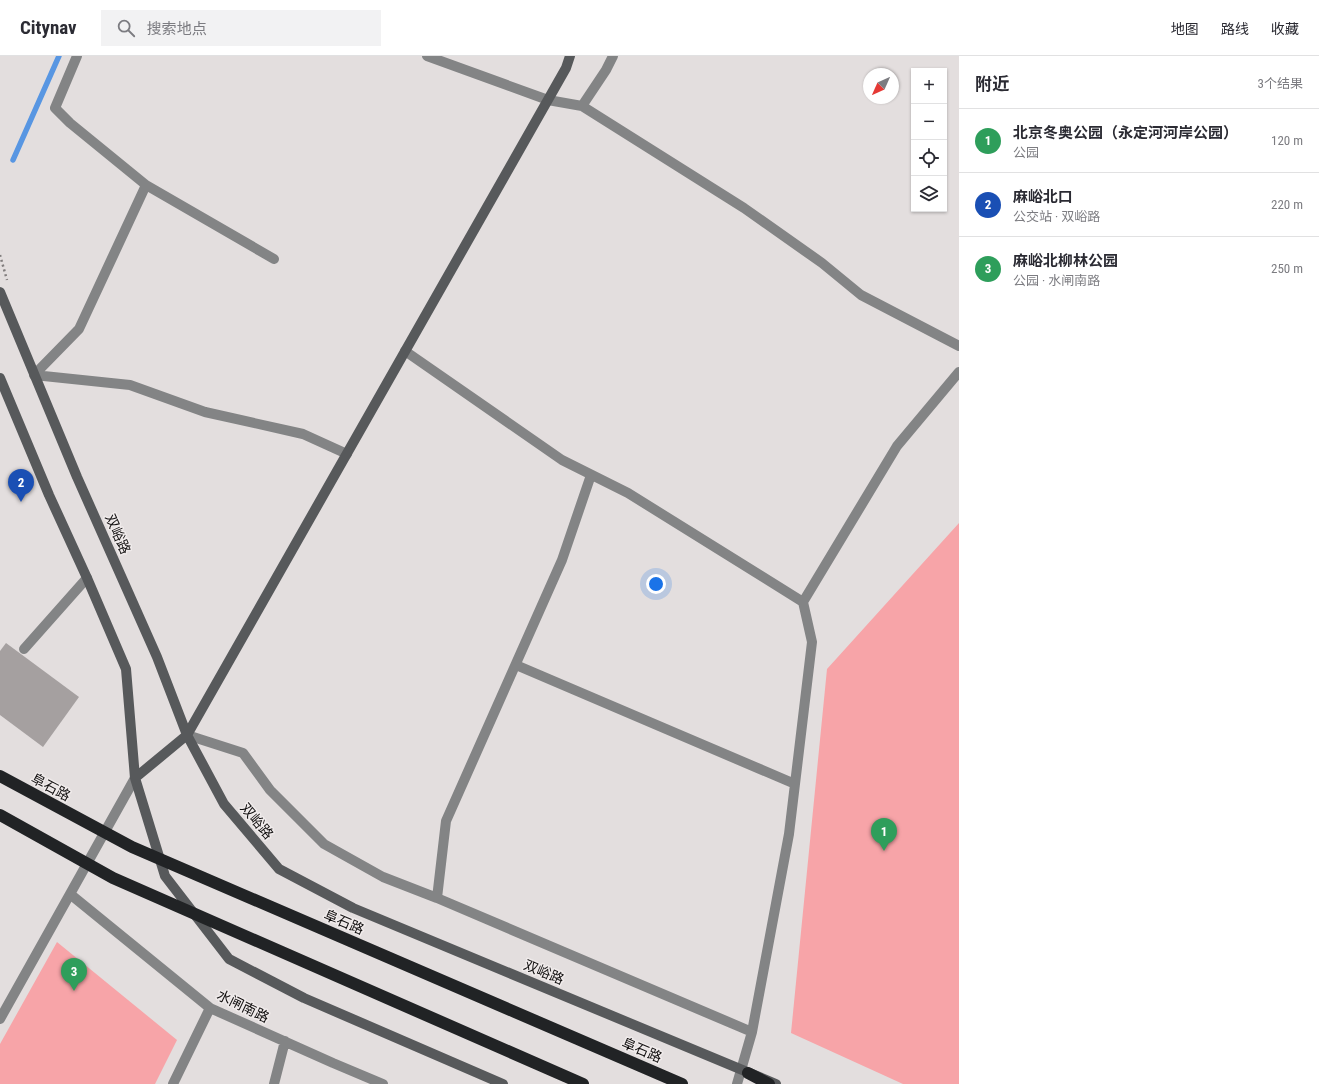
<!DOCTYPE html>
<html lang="zh">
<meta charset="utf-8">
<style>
body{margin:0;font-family:"Roboto Condensed","Noto Sans SC",sans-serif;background:#f2f2f3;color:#2b2b33}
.controls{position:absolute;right:12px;top:12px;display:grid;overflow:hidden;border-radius:0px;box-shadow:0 1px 3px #0004}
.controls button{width:36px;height:36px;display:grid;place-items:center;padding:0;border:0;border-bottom:1px solid #e1e1e2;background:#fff;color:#2b2b33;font:20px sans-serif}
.compass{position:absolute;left:863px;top:12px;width:36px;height:36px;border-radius:50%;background:#fff;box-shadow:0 1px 3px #0004;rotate:225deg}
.you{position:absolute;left:656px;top:528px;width:14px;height:14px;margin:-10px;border:3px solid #fff;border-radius:50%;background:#1a73e8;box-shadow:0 0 0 6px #1a73e833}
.badge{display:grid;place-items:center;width:26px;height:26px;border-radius:50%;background:#1b64b3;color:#fff;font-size:13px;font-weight:700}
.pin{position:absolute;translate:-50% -33px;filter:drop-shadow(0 1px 2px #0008)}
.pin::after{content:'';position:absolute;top:21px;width:14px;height:12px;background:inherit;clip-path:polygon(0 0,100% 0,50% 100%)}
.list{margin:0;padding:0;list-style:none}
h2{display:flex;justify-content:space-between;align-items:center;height:52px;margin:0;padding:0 16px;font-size:17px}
h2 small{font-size:13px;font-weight:400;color:#7c7c81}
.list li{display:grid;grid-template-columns:26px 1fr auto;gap:12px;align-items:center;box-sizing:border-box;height:64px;padding:0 16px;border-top:1px solid #e1e1e2}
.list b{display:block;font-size:15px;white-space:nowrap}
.list p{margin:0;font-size:13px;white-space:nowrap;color:#7c7c81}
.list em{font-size:13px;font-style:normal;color:#7c7c81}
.icon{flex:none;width:22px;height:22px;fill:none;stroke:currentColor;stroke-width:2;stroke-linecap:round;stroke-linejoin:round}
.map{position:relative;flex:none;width:959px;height:1028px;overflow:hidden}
header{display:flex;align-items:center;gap:24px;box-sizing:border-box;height:56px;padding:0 20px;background:#fff;border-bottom:1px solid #e1e1e2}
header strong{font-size:19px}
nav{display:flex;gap:22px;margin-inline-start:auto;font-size:14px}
.search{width:280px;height:36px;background:#f2f2f3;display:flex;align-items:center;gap:10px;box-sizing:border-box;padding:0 14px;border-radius:0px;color:#7c7c81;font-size:15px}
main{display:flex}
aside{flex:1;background:#fff}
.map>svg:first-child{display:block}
.green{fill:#f7a4a8}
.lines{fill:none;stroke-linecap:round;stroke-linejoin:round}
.stream{stroke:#5896e2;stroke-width:5.5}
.building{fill:#a5a0a0}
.path{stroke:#817d7d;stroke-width:2.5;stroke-dasharray:2 3;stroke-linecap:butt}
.lane{stroke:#838485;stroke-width:10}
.street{stroke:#838485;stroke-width:10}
.secondary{stroke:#57595b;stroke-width:10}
.highway{stroke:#212325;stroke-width:12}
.labels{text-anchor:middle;stroke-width:3;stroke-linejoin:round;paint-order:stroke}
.street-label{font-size:14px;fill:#121010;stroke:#f0ebeb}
</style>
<header>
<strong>Citynav</strong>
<div class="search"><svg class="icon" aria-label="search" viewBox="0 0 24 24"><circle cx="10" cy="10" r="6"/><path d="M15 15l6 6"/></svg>搜索地点</div>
<nav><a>地图</a><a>路线</a><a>收藏</a></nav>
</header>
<main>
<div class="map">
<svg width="959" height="1028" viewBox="0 0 959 1028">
<rect width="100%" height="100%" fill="#e3dede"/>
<path class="green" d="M959 467V1028H903L791 977 827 613Z
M57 886 177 984 155 1028H0V988Z"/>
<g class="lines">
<path class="stream" d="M13 104 59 0"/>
</g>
<path class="building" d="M6 587 79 641 43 691 0 659V595Z"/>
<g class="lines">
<path class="path" d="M0 199 7 224"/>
<path class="lane" d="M24 593 87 522"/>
<path class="street" d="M77 0 55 52 70 67 146 129 274 203
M427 0 548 44 582 50 744 152 822 207 861 239 959 290
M582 50 606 14 613 0
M405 295 562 404 628 437 803 546 812 586 789 778 752 976 737 1028
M34 319 130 329 205 356 303 378 347 398
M34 319 79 273 146 129
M803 546 897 390 959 316
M516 609 795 728
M187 679 243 697 270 734 324 788 383 821 437 842 752 976
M70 838 210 952 333 1007 383 1028
M437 842 446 765 562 504 591 419
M0 963 135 722
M173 1028 210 952
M274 1028 285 985"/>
<path class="secondary" d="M0 236 77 421 157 601 187 679 224 748 279 813 353 852 776 1028
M0 322 49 439 87 522 126 613 135 722 165 820 229 903 304 942 503 1028
M135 722 187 679 566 12 570 0"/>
<path class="highway" d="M0 720 132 791 682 1028
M0 759 113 822 583 1028
M748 1017 769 1028"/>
</g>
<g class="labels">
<g class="street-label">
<text transform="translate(118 478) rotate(66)" y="5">双峪路</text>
<text transform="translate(51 731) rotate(28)" y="5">阜石路</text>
<text transform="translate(257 765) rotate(50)" y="5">双峪路</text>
<text transform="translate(344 866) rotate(23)" y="5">阜石路</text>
<text transform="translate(544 916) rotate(23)" y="5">双峪路</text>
<text transform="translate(243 950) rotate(26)" y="5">水闸南路</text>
<text transform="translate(642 994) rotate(23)" y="5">阜石路</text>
</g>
</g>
</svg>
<div class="controls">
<button>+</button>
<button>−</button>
<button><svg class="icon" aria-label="locate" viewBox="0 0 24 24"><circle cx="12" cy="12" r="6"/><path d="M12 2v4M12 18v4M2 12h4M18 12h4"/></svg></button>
<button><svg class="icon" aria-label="layers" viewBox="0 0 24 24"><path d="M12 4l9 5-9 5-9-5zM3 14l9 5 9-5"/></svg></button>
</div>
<svg class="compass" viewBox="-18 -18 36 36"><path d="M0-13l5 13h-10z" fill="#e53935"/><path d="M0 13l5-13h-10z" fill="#7c7c81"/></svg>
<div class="you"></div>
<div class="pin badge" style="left:884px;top:795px;background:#2e9e5b">1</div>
<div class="pin badge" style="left:21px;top:446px;background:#1a4fb4">2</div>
<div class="pin badge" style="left:74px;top:935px;background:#2e9e5b">3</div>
</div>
<aside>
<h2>附近<small>3个结果</small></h2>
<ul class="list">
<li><span class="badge" style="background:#2e9e5b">1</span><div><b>北京冬奥公园（永定河河岸公园）</b><p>公园</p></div><em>120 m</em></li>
<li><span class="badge" style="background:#1a4fb4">2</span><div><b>麻峪北口</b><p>公交站 · 双峪路</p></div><em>220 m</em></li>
<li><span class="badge" style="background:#2e9e5b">3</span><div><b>麻峪北柳林公园</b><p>公园 · 水闸南路</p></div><em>250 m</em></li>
</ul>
</aside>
</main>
